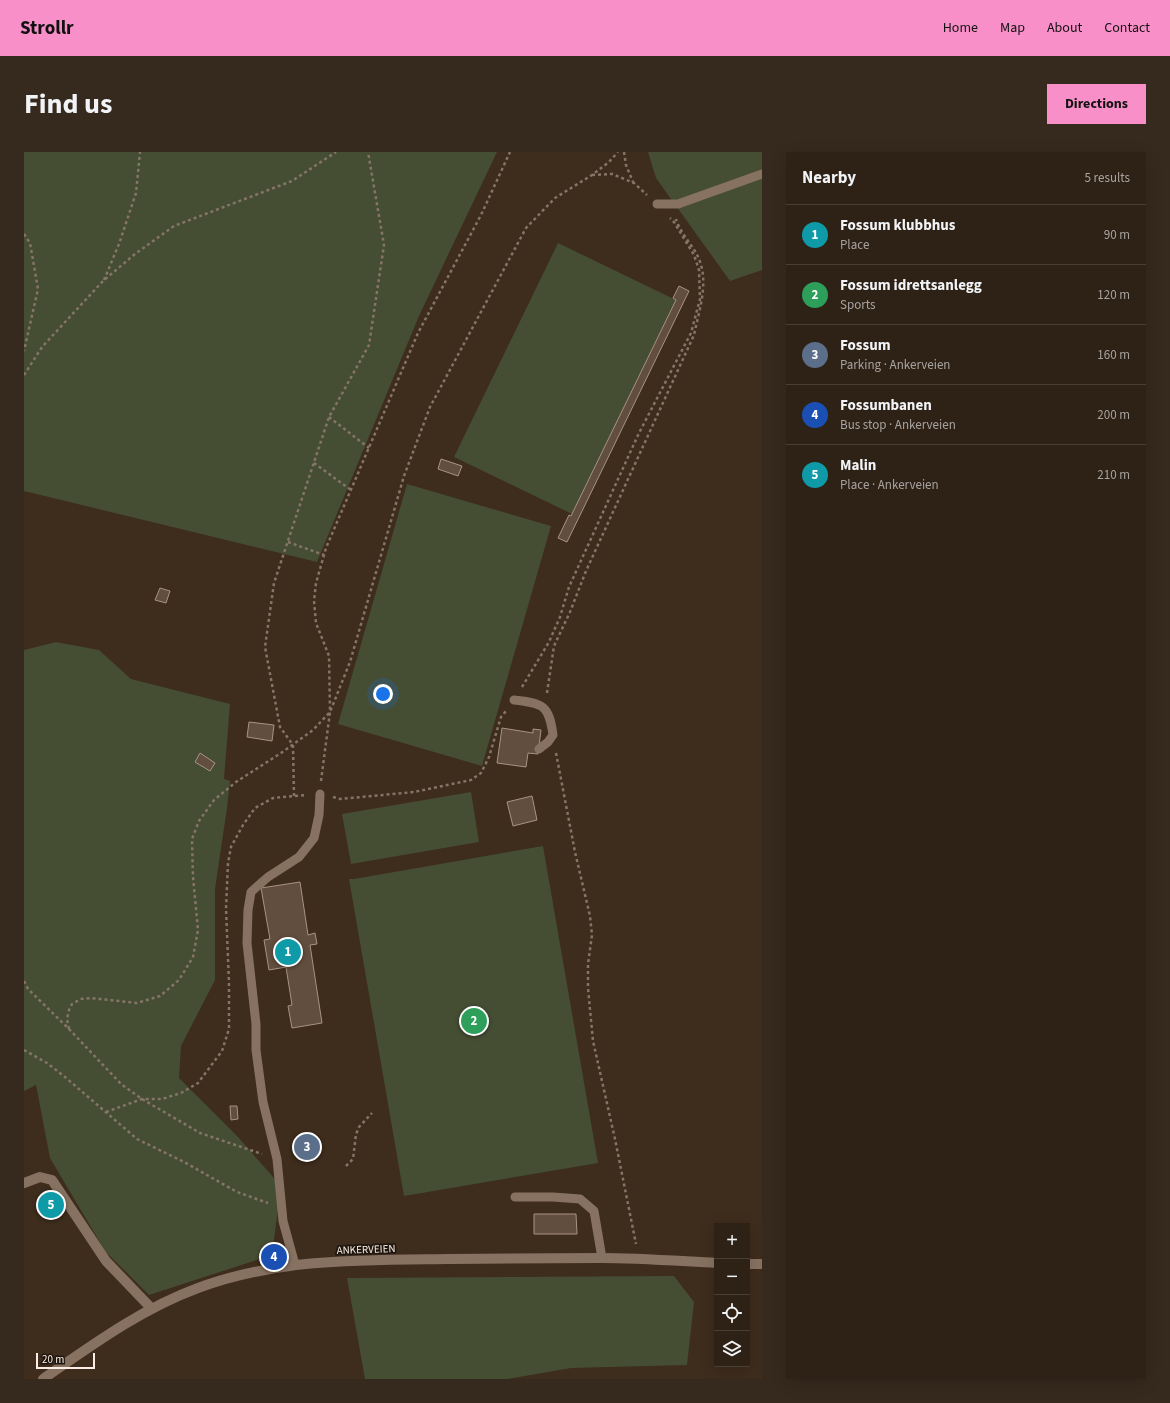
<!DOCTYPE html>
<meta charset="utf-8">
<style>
body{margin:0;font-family:"Source Sans 3",sans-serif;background:#36291e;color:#f1f3f6}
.controls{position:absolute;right:12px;bottom:12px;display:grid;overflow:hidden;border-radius:0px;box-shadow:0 4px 16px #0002}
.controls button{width:36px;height:36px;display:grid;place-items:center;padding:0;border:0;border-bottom:1px solid #493e34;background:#2e2115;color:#f1f3f6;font:20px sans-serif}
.scale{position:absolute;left:12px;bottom:10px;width:59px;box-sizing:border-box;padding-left:4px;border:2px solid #faeee4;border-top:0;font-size:11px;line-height:14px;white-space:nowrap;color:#faeee4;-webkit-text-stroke:3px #1f160f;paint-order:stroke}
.you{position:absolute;left:359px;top:542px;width:14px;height:14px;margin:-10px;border:3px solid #fff;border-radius:50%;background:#1a73e8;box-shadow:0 0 0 6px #1a73e833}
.badge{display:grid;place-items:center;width:26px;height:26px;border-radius:50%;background:#f98fc9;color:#fff;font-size:13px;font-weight:700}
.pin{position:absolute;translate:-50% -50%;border:2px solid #fff;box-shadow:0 1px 4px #0006}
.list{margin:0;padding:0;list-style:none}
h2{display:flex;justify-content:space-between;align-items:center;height:52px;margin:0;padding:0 16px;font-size:17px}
h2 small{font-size:13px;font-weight:400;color:#a7a3a0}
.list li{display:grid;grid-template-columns:26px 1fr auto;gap:12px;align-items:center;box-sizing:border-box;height:60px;padding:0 16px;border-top:1px solid #493e34}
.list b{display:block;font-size:15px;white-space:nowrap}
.list p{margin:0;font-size:13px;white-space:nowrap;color:#a7a3a0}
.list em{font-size:13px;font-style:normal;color:#a7a3a0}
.icon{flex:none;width:22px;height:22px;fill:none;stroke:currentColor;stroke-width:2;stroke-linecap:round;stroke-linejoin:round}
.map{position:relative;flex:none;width:738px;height:1227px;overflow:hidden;border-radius:0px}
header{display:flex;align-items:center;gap:24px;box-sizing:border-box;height:56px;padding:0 20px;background:#f98fc9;color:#111}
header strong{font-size:19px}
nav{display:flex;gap:22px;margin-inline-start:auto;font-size:14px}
.intro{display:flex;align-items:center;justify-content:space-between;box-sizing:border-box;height:96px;padding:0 24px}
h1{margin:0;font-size:28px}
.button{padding:10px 18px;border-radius:0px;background:#f98fc9;color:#111;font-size:14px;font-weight:700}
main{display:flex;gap:24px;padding:0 24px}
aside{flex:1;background:#2e2115;border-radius:0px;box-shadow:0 4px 16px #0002}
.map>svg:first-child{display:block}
.green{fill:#454d33}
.building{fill:#624e3e;stroke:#a99381}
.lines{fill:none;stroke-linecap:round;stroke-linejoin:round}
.path{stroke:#857567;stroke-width:2.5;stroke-dasharray:3 3;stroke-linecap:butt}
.lane{stroke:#877261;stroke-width:9}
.street{stroke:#877261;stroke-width:10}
.labels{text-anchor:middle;stroke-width:3.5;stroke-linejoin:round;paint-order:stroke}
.street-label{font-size:11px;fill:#faeee4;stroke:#1f160f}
</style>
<header>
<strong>Strollr</strong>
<nav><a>Home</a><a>Map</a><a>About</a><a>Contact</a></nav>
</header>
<div class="intro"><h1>Find us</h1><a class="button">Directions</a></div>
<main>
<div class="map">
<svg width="738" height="1227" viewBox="0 0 738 1227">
<rect width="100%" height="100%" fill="#3e2c1c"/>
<path class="green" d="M0 0H473L395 164 293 410 0 339Z
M624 0H738V118L706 129 632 26Z
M534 91 652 148 548 362 430 305Z
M383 332 527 374 458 614 314 572Z
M32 490 75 498 107 527 206 552 200 627 206 629 203 656 191 737V828L157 894 155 926 214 985 257 1034 248 1103 125 1143 81 1099 26 1006 12 933 0 939V498Z
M447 640 455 690 327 712 318 662Z
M519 694 574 1011 380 1044 325 727H330Z
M650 1124 670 1150 663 1213 547 1216 484 1227H341L323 1126Z"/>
<path class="building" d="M655 134 665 139 543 390 534 386 545 363 547 364 652 148 649 146Z
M417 307 438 314 434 324 414 317Z
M136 436 146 439 142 451 131 448Z
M225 570 250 573 248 589 223 585Z
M478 576 509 581V577L517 578 514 602 504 601 502 615 473 611Z
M176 601 191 611 186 619 171 610Z
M508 644 513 668 489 674 483 650Z
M276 730 284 783 291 781 293 792 286 793 298 871 268 876 264 854 268 853 262 815 245 818 240 788 246 787 237 736Z
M206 954H213L214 967 207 968Z
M510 1062H552L553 1082H510Z"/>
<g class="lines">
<path class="path" d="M600 0 602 13 609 30
M568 23 588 22 610 31 623 43
M0 82 6 91 14 137 0 199
M80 128 95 92 112 41 116 0
M0 223 18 195 79 129 111 102 150 74 268 29 312 0
M305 265 345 296
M290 311 327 338
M264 390 300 403
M498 535 525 490 536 465 545 435 615 281 667 181 676 147 675 118 670 103 650 70 646 66
M523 541 530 494 546 460 562 419 670 183C675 159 685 131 675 107 669 93 656 81 652 67
M532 601 551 700 566 764 568 783 564 812V836L569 889 591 987 612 1092
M297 629 306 560 305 504 292 471 290 449 292 431 302 396 394 181 457 63 486 0
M270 644 269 593 256 575 241 495 250 431 305 265 345 193 360 93 344 0
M309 645 316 647 390 640 447 628 457 621 465 605 477 565 482 559
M0 829 4 837 45 877 97 932 118 947 176 981 238 1002
M45 877 43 867 45 858 48 852 57 847 67 846 113 851 136 844 155 828 169 805 174 778 169 725 168 687 175 669 190 648 212 630 257 601 289 578 306 560 326 510 380 324 406 255 502 76 531 46 568 23 585 10 594 0
M0 898 23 911 41 925 113 987 160 1010 213 1040 244 1051
M82 960 118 947H138L157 941 174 931 198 899 205 877V831L202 757 204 711 207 695 219 673 231 656 249 646 282 643
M322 1014 329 1007 332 982 335 975 348 961"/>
<path class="lane" d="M633 52H654L738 22
M490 548C519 551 525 553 529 583L524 590 515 597
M491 1045H529L556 1047 570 1059 578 1106
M271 1113 259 1069 253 1007 239 950 232 898V872L223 791 224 758 227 740 244 725 275 705 290 686 295 663 296 642"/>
<path class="street" d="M0 1031 16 1025 28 1028 82 1109 128 1157
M723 1112H738
M19 1227C68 1193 117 1157 174 1136 254 1106 340 1108 425 1107 475 1107 526 1106 577 1106 615 1106 654 1109 693 1111"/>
</g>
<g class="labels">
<g class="street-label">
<text transform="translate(342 1097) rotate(-2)" y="4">ANKERVEIEN</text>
</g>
</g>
</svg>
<div class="controls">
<button>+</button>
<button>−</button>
<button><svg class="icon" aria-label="locate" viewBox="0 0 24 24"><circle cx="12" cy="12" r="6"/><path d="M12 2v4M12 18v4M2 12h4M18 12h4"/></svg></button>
<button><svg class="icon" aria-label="layers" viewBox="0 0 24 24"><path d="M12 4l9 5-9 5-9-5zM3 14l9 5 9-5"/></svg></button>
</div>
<div class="scale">20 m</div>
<div class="you"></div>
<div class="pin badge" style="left:264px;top:800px;background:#0f9aa8">1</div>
<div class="pin badge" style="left:450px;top:869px;background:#2e9e5b">2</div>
<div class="pin badge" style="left:283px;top:995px;background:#5c6f8a">3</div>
<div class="pin badge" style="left:250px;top:1105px;background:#1a4fb4">4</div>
<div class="pin badge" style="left:27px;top:1053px;background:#0f9aa8">5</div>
</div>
<aside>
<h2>Nearby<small>5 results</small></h2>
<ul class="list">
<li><span class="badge" style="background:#0f9aa8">1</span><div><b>Fossum klubbhus</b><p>Place</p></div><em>90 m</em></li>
<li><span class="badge" style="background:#2e9e5b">2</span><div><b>Fossum idrettsanlegg</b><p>Sports</p></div><em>120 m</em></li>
<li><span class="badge" style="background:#5c6f8a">3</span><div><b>Fossum</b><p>Parking · Ankerveien</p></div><em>160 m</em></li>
<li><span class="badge" style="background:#1a4fb4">4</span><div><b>Fossumbanen</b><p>Bus stop · Ankerveien</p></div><em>200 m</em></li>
<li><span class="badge" style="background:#0f9aa8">5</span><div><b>Malin</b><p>Place · Ankerveien</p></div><em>210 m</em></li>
</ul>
</aside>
</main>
